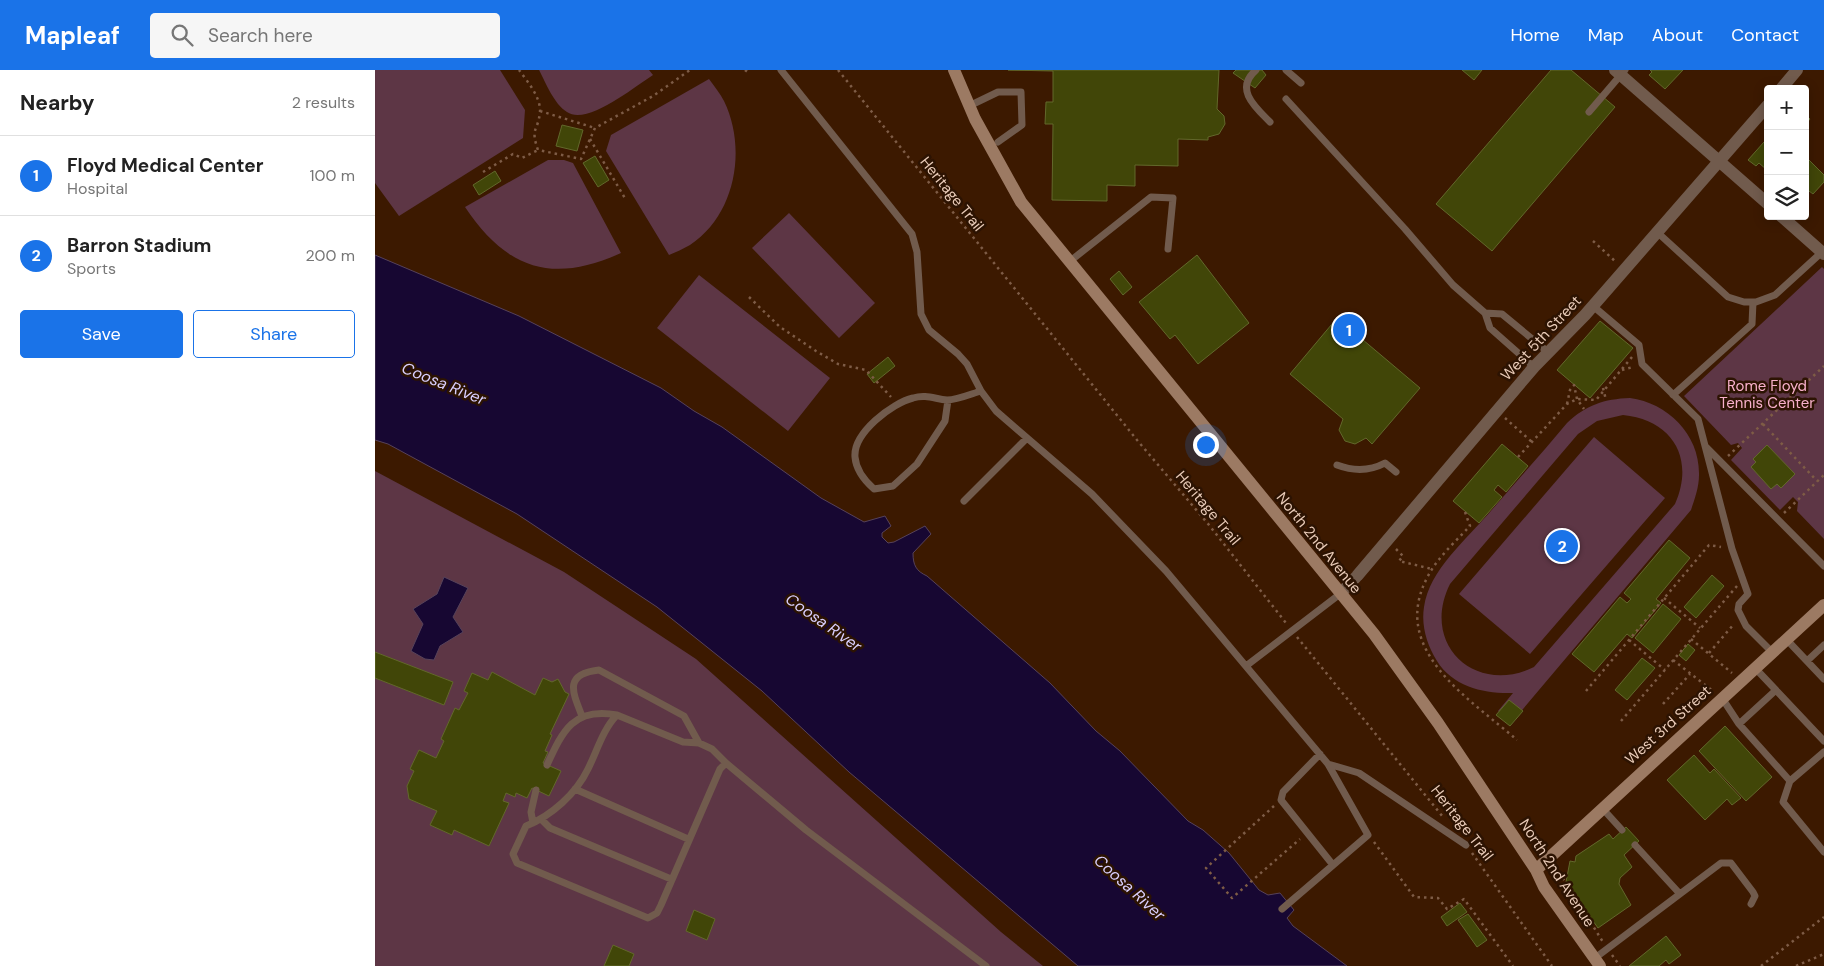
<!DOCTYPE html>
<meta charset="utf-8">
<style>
body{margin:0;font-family:"DM Sans",sans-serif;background:#f6f6f6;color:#222}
.controls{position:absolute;right:15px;top:15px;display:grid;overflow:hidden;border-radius:5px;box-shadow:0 2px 12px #0003}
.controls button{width:45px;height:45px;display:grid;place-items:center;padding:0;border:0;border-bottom:1px solid #e0e0e0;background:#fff;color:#222;font:25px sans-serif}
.you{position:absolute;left:830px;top:374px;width:18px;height:18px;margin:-12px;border:4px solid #fff;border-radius:50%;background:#1a73e8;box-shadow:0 0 0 8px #1a73e833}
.badge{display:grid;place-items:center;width:32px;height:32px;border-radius:50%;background:#1a73e8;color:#fff;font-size:16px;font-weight:700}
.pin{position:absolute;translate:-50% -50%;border:2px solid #fff;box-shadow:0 1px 5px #0006}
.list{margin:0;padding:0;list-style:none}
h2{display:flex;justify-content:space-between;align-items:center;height:65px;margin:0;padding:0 20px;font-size:21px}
h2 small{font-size:16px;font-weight:400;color:#767676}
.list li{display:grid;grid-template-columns:32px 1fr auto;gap:15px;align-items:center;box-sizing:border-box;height:80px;padding:0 20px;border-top:1px solid #e0e0e0}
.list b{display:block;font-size:19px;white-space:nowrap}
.list p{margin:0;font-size:16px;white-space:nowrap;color:#767676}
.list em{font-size:16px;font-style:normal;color:#767676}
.actions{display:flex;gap:10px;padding:15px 20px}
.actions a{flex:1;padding:11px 0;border:1px solid #1a73e8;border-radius:5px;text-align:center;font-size:18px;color:#1a73e8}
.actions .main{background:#1a73e8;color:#fff}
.icon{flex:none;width:28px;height:28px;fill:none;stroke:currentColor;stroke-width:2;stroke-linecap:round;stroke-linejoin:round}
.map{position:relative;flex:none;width:1449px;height:896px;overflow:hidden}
header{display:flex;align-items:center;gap:30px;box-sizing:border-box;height:70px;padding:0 25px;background:#1a73e8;color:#fff}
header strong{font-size:24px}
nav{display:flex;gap:28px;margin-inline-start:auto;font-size:18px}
.search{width:350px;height:45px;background:#f6f6f6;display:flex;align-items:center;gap:12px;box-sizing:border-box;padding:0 18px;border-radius:5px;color:#767676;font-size:19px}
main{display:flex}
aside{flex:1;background:#fff}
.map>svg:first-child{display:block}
.green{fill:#5d3645;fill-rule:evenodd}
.water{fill:#170732;stroke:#56425a}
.building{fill:#414608;stroke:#62682b}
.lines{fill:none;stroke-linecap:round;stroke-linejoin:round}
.path{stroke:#7e5c46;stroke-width:2.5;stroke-dasharray:2.5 4;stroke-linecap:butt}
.lane{stroke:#715b4d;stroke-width:7}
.street{stroke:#715b4d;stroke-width:12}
.secondary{stroke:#9c7a63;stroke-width:12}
.labels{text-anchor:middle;stroke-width:5;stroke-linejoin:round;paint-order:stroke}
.street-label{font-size:15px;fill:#e9cbb8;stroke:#2c1302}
.park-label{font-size:15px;fill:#f7b0cb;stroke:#2c1302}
.water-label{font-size:16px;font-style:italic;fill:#d9cffe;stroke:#2c1302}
</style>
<header>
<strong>Mapleaf</strong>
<div class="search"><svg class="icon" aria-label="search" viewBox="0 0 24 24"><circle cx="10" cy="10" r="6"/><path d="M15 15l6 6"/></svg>Search here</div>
<nav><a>Home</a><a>Map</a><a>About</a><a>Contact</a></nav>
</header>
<main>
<aside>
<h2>Nearby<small>2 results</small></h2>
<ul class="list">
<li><span class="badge">1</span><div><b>Floyd Medical Center</b><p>Hospital</p></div><em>100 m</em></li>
<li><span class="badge">2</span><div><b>Barron Stadium</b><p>Sports</p></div><em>200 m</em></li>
</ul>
<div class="actions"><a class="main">Save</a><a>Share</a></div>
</aside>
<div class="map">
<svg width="1449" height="896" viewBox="0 0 1449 896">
<rect width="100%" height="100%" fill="#3c1900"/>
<path class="green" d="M0 0H125L150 40 148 68 24 146 0 113Z
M164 0H274L278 5C259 17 212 56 192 42 179 34 171 13 164 0Z
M334 9C339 16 345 23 349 31 372 78 361 145 315 175 308 179 301 182 294 185L231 81 236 65Z
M173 90H189L198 93 246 183C178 214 132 200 90 137Z
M414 143 500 233 464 268 377 178Z
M1447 197 1449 199V469L1422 441 1423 432 1418 427 1405 440 1356 390 1367 378 1363 373 1356 375 1309 326Z
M324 205 455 308 413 361 282 258Z
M1255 328C1293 333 1325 365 1324 405 1324 417 1320 428 1316 440L1137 652 1123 641 1138 623C1110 624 1078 617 1062 591 1052 575 1046 556 1049 537 1054 500 1092 469 1115 442 1141 412 1167 383 1192 353 1211 335 1229 329 1255 328ZM1248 345C1298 350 1320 389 1300 434L1159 597C1100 626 1045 574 1075 514L1203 364 1222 351Z
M1219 367 1290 428 1155 584 1084 524Z
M0 401 189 502 321 589 626 862 668 896H0Z"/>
<path class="water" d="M0 185 144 246 286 318 319 341 347 357 446 428 489 452 510 446 516 456 507 463V467L513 473 519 472 550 456 556 464 538 483C538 495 541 501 552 506L675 613 721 661 745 681 813 751 828 760 854 783 884 820 893 825 905 823 919 840 912 848 918 856 972 896H703L474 702 387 621 282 537 142 444 13 374 0 370Z
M69 507 93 518 78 547 88 562 65 576 59 590 50 589 36 581 48 554 38 539 62 524Z"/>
<path class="building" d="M633 0H844L842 39 849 46 850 54 844 64 833 67V70L803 69V96L760 95V116L732 115V131L677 130 678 54H670L671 32H678V1Z
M861 0H887L891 5 880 18 858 3Z
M1087 0H1107L1099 10Z
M1176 0H1196L1240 37 1117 181 1061 134Z
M1275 0H1308L1290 19 1274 5 1277 2Z
M1430 44 1435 49 1430 55Z
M187 55 208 60 202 81 181 76Z
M1389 72 1393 75 1392 100 1384 93 1381 96 1373 90Z
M220 86 234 110 223 117 208 93Z
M1430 86 1449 105V112L1438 124 1430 118Z
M120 101 126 111 104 125 98 115Z
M822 185 874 253 823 294 800 265 795 269 764 232Z
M744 201 757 217 748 225 735 209Z
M962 248 1045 318 997 374 991 368 980 374 970 371 964 360 968 349 915 304Z
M1225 251 1258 278 1215 328 1182 300Z
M513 287 520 296 499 313 492 304Z
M1127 374 1153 396 1131 422 1123 415 1119 420 1127 427 1104 453 1078 431Z
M1392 375 1420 404 1406 418 1402 414 1396 419 1376 397 1381 392 1378 389Z
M1294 470 1315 488 1281 529 1286 533 1257 568 1252 564 1219 602 1197 584 1245 527 1252 533 1256 529 1249 523Z
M1337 505 1349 516 1321 548 1309 537Z
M1288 534 1306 549 1278 583 1260 568Z
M1313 574 1320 580 1311 591 1304 585Z
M0 582 78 612 69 635 0 608Z
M1267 588 1280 598 1252 630 1240 620Z
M117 602 160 625 168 608 177 612 183 609 190 622 194 624 175 664 177 665 170 681 173 682 168 693 186 701 174 726 157 718 152 728 141 723 140 727 131 723 128 731 134 733 114 776 79 760 77 765 55 755 62 741 34 729 32 716 39 701 35 699 44 680 61 688 69 671 66 669 80 638 84 640 93 623 89 621 97 603 113 610Z
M1134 630 1148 641 1135 656 1121 645Z
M1350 656 1397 707 1371 731 1324 681Z
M1319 685 1335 703 1339 699 1366 728 1357 735 1352 729 1330 750 1292 710Z
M1251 757 1264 771 1249 785 1257 797 1245 808 1244 814 1256 835 1223 858 1195 818 1196 813 1191 812 1195 791 1200 792 1201 786 1234 764 1238 769Z
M1085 833 1092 842 1072 856 1066 847Z
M319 840 340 849 332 870 311 861Z
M1093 844 1112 870 1102 877 1083 850Z
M1291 866 1306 885 1294 894 1291 890 1284 896H1254Z
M238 875 259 884 254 896H229Z"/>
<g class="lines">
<path class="path" d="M144 0C152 11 166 27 165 42 163 62 155 57 163 80L206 89 220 58 278 26 315 0
M370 0 375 4
M463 0 762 370 834 455 911 553
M165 41 220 58
M215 69 251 130
M108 102 138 84 147 88 163 80
M1218 171 1241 192
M374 227 405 257 441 281 463 294 491 300 516 327
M1247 300 1258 297
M1228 318 1231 330
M1192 334 1195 320 1199 315 1202 329 1209 339
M1130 348 1157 372
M1388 354 1442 411
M1353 386 1449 296
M1143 387 1192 334 1202 329 1221 330 1257 287
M1090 442 1095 456C1081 471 1063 487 1053 506 1013 580 1094 628 1142 670
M1409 443 1449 405
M1021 479 1028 486 1024 491 1057 499
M1289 528 1325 558
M922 567 1068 747
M1316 569 1357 603
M1254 570 1290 600
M1334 583 1359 554
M1298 590 1338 621
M1211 621 1334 475 1346 477
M1288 634 1315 604
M1246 651 1362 516
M899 736 831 798 857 828 925 769
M999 772 1039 827 1063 828 1072 839 1089 829 1138 896
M1097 783 1177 896
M1181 797 1228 872
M1237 885 1245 896
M1386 896 1449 847
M1421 896 1449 884"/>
<path class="lane" d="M406 0 537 164 542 182 546 244 554 260 583 284 592 294 606 321 621 341 717 424 791 501 953 694 993 765 907 839
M881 0C859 19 880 37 895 52
M911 0 926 13
M911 29 1030 159 1078 215 1110 243 1115 258 1159 297
M594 36 623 22H646L647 55 623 72
M1214 42 1250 0
M1282 162 1353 227 1369 232H1381L1400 225 1447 182
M694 192 776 127 798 128 793 179
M1218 236 1264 275 1267 294 1323 349 1357 479 1373 524 1364 534 1363 540 1371 556 1398 583
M1110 243 1127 244 1173 282
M1298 325 1377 254 1378 232
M573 330 570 351 542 394 518 416 499 419C490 411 481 400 480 387 478 363 517 333 538 328 551 324 560 329 572 330 582 330 596 324 606 321
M1331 377 1449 496
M962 395C978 401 995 401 1010 393L1021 402
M589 431 652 368
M1412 570 1449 609
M1432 591 1449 575
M871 596 965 524
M1380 598 1449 671
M1347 628 1364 654 1415 711 1449 682
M242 645 308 672 324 673 337 679 351 693 345 699 286 835 282 843 273 848 142 793 138 784 151 756C176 746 201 724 213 699 222 681 228 659 242 645Z
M207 646C197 621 189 604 224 600L309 646 324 673
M1364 654 1401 620
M945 684 908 722 906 730 958 795
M351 693 431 760 611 896
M953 694 984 703 1091 775
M172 695C188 660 199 637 242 645
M1415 711 1408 732 1449 782
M200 719 313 769
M1227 738 1247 760
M167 750 175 758 296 809
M158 753 156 742 161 720
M1260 775 1305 824
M1220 888 1346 793H1356L1378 822 1380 826 1376 834"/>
<path class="street" d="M1240 0 1393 134
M1406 19 1422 0
M1406 146 1449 184
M965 524 982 506 1159 297 1210 245 1393 35"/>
<path class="secondary" d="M579 0 600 49 646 132 999 564 1063 653 1161 800 1169 817 1225 896
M1161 800 1449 535"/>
</g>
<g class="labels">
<g class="street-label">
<text transform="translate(577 124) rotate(51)" y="5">Heritage Trail</text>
<text transform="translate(1166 268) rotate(-47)" y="5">West 5th Street</text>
<text transform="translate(833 438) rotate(50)" y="5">Heritage Trail</text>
<text transform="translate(944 473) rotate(51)" y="5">North 2nd Avenue</text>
<text transform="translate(1293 655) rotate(-42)" y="5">West 3rd Street</text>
<text transform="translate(1087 753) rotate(52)" y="5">Heritage Trail</text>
<text transform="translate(1182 803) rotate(57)" y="5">North 2nd Avenue</text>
</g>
<g class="park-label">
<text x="1392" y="321">Rome Floyd<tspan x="1392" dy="17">Tennis Center</tspan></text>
</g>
<g class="water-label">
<text transform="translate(69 313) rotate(22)" y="6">Coosa River</text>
<text transform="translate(449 552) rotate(35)" y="6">Coosa River</text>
<text transform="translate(755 817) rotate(42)" y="6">Coosa River</text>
</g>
</g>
</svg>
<div class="controls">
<button>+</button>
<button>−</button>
<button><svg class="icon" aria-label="layers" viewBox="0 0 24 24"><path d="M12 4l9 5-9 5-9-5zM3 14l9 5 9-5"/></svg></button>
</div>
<div class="you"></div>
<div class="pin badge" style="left:974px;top:260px">1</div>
<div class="pin badge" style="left:1187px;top:476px">2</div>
</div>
</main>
